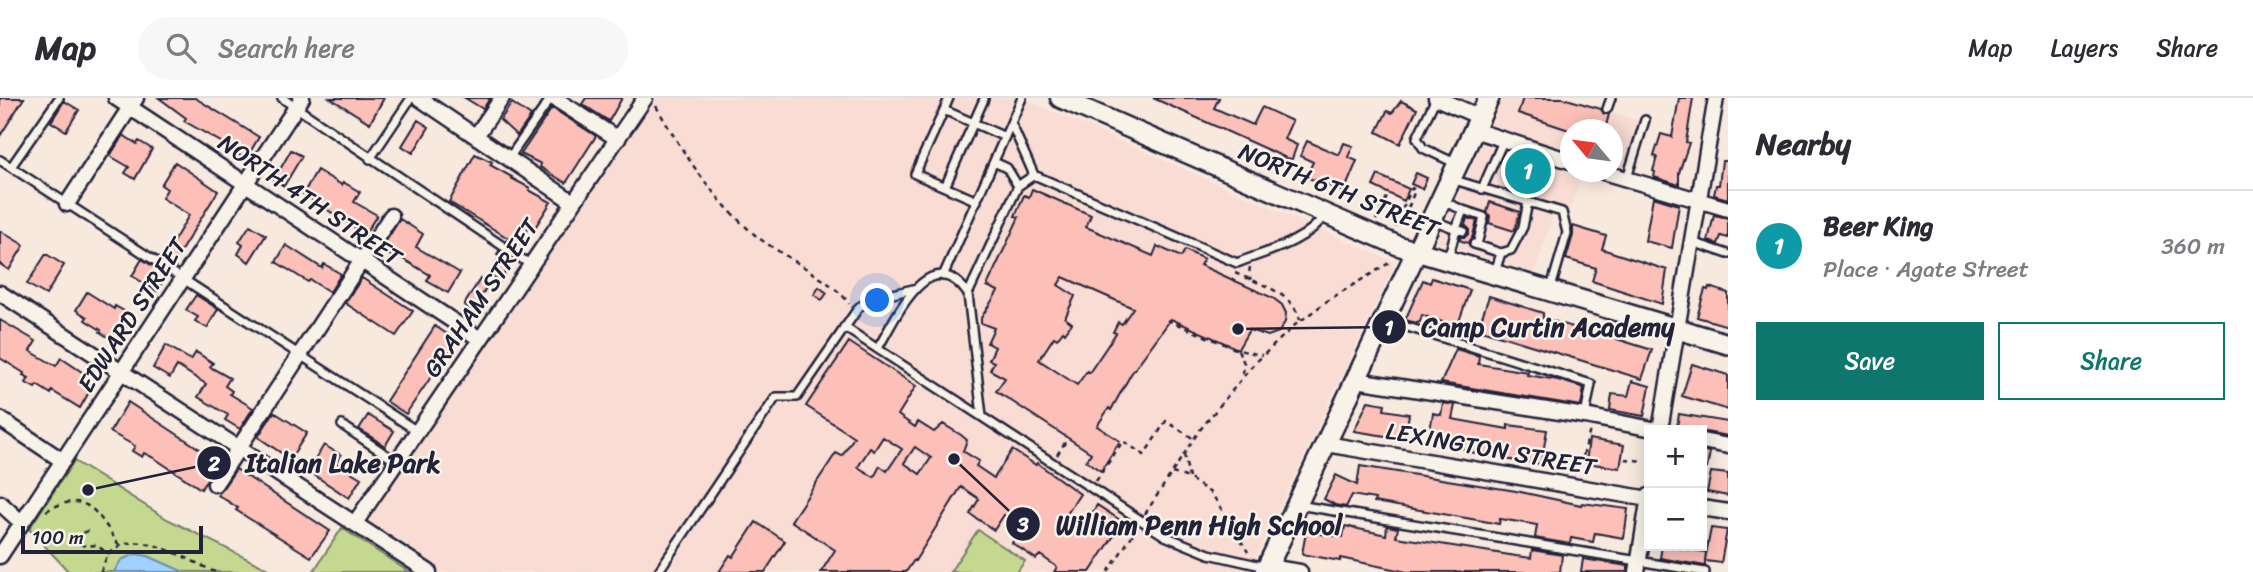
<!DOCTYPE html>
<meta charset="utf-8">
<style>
body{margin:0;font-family:Sriracha,sans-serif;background:#f7f7f7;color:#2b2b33}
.controls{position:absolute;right:21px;bottom:21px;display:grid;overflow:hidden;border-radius:0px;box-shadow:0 4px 18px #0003}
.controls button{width:63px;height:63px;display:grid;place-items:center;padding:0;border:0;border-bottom:2px solid #e1e1e2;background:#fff;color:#2b2b33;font:35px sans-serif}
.compass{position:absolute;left:1560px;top:21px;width:63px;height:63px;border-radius:50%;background:#fff;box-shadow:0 4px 18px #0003;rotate:299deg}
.scale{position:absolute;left:21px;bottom:18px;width:182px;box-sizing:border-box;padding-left:7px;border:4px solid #22223b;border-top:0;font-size:19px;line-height:24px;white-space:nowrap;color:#22223b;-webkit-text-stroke:5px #f7f3e8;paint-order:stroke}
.you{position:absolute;left:878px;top:203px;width:24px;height:24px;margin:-18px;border:5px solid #fff;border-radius:50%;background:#1a73e8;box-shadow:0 0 0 10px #1a73e833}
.badge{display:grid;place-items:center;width:46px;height:46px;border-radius:50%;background:#0f766e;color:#fff;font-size:23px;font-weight:700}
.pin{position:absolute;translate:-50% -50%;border:4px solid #fff;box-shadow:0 2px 7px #0006}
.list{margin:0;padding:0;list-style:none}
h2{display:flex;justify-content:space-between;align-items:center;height:91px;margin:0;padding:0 28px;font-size:30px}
h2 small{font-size:23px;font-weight:400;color:#7c7c81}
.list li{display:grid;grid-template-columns:46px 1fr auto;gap:21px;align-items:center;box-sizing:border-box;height:112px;padding:0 28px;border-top:2px solid #e1e1e2}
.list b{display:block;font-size:26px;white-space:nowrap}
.list p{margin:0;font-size:23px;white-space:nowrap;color:#7c7c81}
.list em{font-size:23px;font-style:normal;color:#7c7c81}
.actions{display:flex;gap:14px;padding:21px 28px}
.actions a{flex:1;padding:16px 0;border:2px solid #0f766e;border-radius:0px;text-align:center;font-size:24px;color:#0f766e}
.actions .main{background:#0f766e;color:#fff}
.icon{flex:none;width:38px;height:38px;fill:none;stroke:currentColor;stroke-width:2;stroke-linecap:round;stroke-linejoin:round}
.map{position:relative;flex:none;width:1728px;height:474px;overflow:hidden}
header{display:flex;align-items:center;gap:42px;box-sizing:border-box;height:98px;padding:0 35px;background:#fff;border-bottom:2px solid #e1e1e2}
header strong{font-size:33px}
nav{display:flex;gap:38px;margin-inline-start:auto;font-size:24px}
.search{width:490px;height:63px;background:#f7f7f7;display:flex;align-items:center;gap:18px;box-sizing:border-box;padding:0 24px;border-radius:38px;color:#7c7c81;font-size:26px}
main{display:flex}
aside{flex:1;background:#fff}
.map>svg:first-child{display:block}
.built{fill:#f9ddd4}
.green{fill:#c4d98f;stroke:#737e65;stroke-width:2}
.water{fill:#a1d2fe;stroke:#6e8cb0;stroke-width:2}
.building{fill:#fcc0b9;stroke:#22223b;stroke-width:2;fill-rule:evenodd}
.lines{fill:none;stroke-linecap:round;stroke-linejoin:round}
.service-casing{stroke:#22223b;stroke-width:12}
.minor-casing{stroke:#22223b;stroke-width:19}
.tertiary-casing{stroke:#22223b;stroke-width:23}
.secondary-casing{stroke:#22223b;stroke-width:24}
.path{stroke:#22223b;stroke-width:2.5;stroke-dasharray:5 5;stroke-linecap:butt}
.service{stroke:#f7f3e8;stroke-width:7}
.minor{stroke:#f7f3e8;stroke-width:14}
.tertiary{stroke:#f7f3e8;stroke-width:18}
.secondary{stroke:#f7f3e8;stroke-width:19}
.labels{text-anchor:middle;stroke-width:5;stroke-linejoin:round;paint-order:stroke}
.street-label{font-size:24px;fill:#22223b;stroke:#f7f3e8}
.leader{fill:none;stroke:#22223b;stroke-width:2.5}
.callout-dot{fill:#22223b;stroke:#f7f3e8;stroke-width:2.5}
.mark-label{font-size:21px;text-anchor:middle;font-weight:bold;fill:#fff}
.callout-label{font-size:26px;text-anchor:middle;font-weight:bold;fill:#22223b;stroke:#f7f3e8;stroke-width:5;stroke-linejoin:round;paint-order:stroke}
</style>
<header>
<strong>Map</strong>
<div class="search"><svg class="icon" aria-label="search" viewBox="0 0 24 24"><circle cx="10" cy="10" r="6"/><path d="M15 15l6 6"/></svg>Search here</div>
<nav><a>Map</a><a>Layers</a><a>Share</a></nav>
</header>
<main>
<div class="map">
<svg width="1728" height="474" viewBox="0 0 1728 474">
<rect width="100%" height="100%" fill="#f8e9df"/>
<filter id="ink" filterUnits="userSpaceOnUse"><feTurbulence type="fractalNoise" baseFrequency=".0143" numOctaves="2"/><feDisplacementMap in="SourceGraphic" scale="14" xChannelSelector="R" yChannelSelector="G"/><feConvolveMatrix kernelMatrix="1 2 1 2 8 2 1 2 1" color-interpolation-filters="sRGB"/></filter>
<g filter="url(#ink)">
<path class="built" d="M656 0H1023L1388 161 1393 164V170L1249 474H443L373 428 370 425V417Z
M1503 0H1568L1640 23 1622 84 1586 74H1612V32H1570V74H1583L1567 120 1553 117 1535 175 1436 144Z"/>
<path class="green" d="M74 363 167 421 274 474H69L29 431Z
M342 430 409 474H313Z
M978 432 1025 463 1017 474H950Z"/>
<path class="water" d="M136 456 148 458 184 474H114L121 462Z"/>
<path class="building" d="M0 0H24L0 38Z
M159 0H195L259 39 246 61 231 53 233 51 184 23 186 20Z
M330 0H384L370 25Z
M465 0H490L483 11Z
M586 0H622L609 23 582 6Z
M1153 0H1219L1214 10 1253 27 1262 9 1292 23 1284 41 1297 47 1292 61 1286 60Z
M1523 0H1563L1601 11 1604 16H1609L1605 32H1569L1518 15Z
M1679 0H1693L1686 44 1689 45 1679 75V87L1654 79 1655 74 1653 73 1657 59 1654 58 1661 36 1672 39Z
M64 3 79 12 66 33 51 24Z
M1401 3 1417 11 1400 46 1377 34 1387 13 1392 15Z
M512 5 531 18 517 38 500 22Z
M552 10 596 38 566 85 540 69 541 66 521 56Z
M418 22 429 29 413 55 402 48Z
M123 37 137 46 139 43 152 51 135 81 125 75 129 69 110 58Z
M1307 43 1339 57 1344 45 1353 48 1348 59 1357 63 1344 94 1306 79 1313 64 1300 58Z
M291 52 302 58 284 88 274 82Z
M1513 55 1552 69 1545 92 1505 81 1506 77 1504 76 1510 59H1512Z
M475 56 492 64 490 67 512 79 511 80 530 90 529 92 551 104 534 131 529 129 516 150 506 143 508 140 449 104Z
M1722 63H1728V101L1714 97 1716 87H1719Z
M175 64 218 93 172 167 163 161 189 117 162 100 167 91 161 87Z
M317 72 342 87 343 84 360 94 354 104 377 117 365 136 303 96Z
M1416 75 1427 80 1422 91 1411 86Z
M1378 77 1409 91 1404 103 1373 88Z
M1032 91 1091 117 1086 129 1153 158 1157 148 1181 159 1185 152 1204 161 1200 167 1273 200 1282 207 1286 215 1285 224 1279 234 1268 238 1249 232 1238 251 1171 221 1131 276 1111 312 1109 310 1097 328 1120 343 1101 373 1086 363 1091 355 996 293 1005 280 990 272 994 264 989 262 995 249 987 245 994 230 981 225V220L998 193 987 188 1019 119 1015 118 1024 97 1029 99ZM1063 179 1133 210 1122 226 1118 224 1113 234 1116 235 1089 275 1087 273 1077 287 1039 262 1054 239 1057 241 1063 233 1065 235 1072 225 1065 220 1075 198 1058 187Z
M1653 99 1679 107 1672 150 1645 143Z
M1490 104 1520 114 1514 133 1489 125 1490 118 1487 114Z
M1714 117 1728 120V140L1721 138 1718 146 1708 143Z
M1467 120 1477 123 1472 140 1468 145 1459 142 1461 139H1465L1469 135V131L1465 127Z
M400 121 423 136 416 149 460 175 448 195 427 183 430 177 396 157 394 160 381 151Z
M250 127 266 137 249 164 238 156 243 147 239 144Z
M1573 128 1606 138 1602 151 1667 172 1662 206 1592 183 1596 170 1566 161 1573 137Z
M0 133 24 147 9 172 0 166Z
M286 147 322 170 324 166 341 176 330 194 310 182 308 184 276 164Z
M499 153 512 163 500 183 489 176 500 159 497 157Z
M46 156 64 167 46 197 27 186Z
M142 161 166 177 157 193 132 178Z
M362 180 413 213 396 238 345 205Z
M1432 180 1470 192 1457 229 1422 217 1420 224 1417 225 1405 222 1423 182 1430 185Z
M480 181 488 186 473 213 464 207Z
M819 189 827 195 822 202 814 197Z
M1709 189 1728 195V228L1697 219 1705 191 1708 192Z
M87 194 114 211 115 208 133 218 117 245 100 234 101 232 85 222 87 219 76 212Z
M196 197 218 211 207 230 195 223 198 219 186 212Z
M1489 198 1543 215V220L1576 230 1577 226 1591 229 1618 238 1617 241 1652 252 1642 281 1478 231Z
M0 222 36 243 30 253 56 268 61 260 88 278 86 282 93 287 80 310 52 293 51 296 37 287 35 290 26 285 29 280 23 277 24 275 0 260Z
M435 228 456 242 406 316 386 303Z
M849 244 916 288 898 317 915 329 918 324 934 334 943 326 961 337 967 342 963 353 979 363 976 368 994 380 1012 352 1036 367 1037 365 1080 396 1061 425 1079 436 1097 407 1123 424 1090 474H1054L1057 469 1040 457 1036 461 1012 445 1022 429 1004 417 994 432 970 416 979 401 961 389 915 463 914 462 906 474H821L835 452 791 423 836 355 842 358 854 339 806 308ZM883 339 902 351 887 373 880 368 874 379 858 369 870 350 874 353ZM915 349 931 360 920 376 904 365Z
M166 247 191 262 196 254 213 265 210 269 230 280 225 288 232 293 230 296 253 310 240 331 225 322 228 317 198 299 206 286 177 268 170 280 153 270Z
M1456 251 1479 258 1478 266 1528 274 1527 277 1558 282 1584 290 1581 308 1441 285Z
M1692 266 1728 277V312L1682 298Z
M1632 283 1650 288 1644 318 1610 312 1612 296 1628 298Z
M1368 303 1385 306 1384 312 1409 316 1405 341 1354 333Z
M128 304 218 363 201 391 154 360 144 355 142 359 132 353 135 348 110 334Z
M1443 305 1455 307 1452 321 1508 331V327L1547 332 1541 366 1503 361V357L1466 354V351L1428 344 1433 315 1441 317Z
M274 314 307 335 290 361 258 339Z
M1679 316 1728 324V338L1677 329Z
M368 317 394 333 385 348 359 331Z
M1589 341 1624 347 1620 370 1586 365Z
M324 347 341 357 336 365 361 380 349 400 308 373Z
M1702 353 1710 354 1707 370 1702 369Z
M1360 368 1516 393 1581 407 1582 405 1628 411 1624 440 1595 435 1593 444 1571 440 1570 446 1535 440 1537 427 1500 421 1499 426 1483 423 1374 404 1375 401 1352 397 1346 409 1335 407 1324 401 1336 377 1357 387Z
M236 371 330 433 311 459 245 418 236 412 238 410 218 397Z
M1711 374 1728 376V398L1707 394Z
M756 424 785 443 765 474H719L730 457 733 459Z
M1345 428 1386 437 1387 428 1398 430 1396 439 1516 458 1531 460 1532 452 1562 457 1560 474H1407L1340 460V463L1302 456 1306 434 1343 439Z
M1711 430 1727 432 1721 465 1705 463V468L1660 460 1662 448 1706 454 1705 462Z
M1583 461 1628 468V474H1581Z"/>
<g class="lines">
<defs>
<path id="service" d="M282 0 531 167
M1436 0 1417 40 1423 50 1457 66
M1607 11 1611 0
M944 12 949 0
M1011 25 1034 77 1237 165C1267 153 1305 145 1325 117
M509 60 551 0
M370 61 411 0
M0 62 417 333
M994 64 1007 70 1018 88
M11 69 59 0
M1627 80 1645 22
M1451 81 1562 114 1567 135 1551 190
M945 89 984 1
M1482 91 1504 41
M977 103 915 76 944 12 1005 39
M1463 112 1484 119 1477 147
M1432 122 1456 131 1463 112 1442 103
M1692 144 1728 156
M1474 146 1501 155
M1448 161 1456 131 1463 133
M1495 174 1501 155 1511 152 1523 129 1528 104
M943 178 1022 0
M1385 222 1591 286 1585 318
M844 229 1165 438 1209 456 1266 469
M878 250C895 222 929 141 968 196
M982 318 968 196 1018 88 1034 77
M342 327 397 364
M1298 407 1705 474
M658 474 776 299H797L859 209 872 201 913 191"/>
<path id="minor" d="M116 0 480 241
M419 0 573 104
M554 0 618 41
M1436 0 1480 19
M1474 32 1570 63
M476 38 502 0
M1603 74 1728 111
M67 106 136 0
M0 195 429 474
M1356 282 1585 318 1658 332
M0 321 63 363
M1660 332 1716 0
M1702 343 1728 348
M1326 346 1649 401
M215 386 391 118
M0 405 22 425
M1702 410 1728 414
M355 425 645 0
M0 458 302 0
M1268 469 1300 474
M1637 474 1649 398"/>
<path id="tertiary" d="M1060 0 1399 148 1416 153"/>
<path id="secondary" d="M1416 153 1728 246
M1265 474 1489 0"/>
</defs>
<use href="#service" class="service-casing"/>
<use href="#minor" class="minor-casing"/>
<use href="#tertiary" class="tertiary-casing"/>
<use href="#secondary" class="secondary-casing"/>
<path class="path" d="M656 8C683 55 712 100 754 136 776 155 837 184 849 206
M1376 122 1387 99
M1395 129 1396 125 1412 90 1415 92 1409 108 1405 106
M1250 169 1249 176 1251 182
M1235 175C1260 186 1292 194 1300 222
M1167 222 1238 252 1262 257
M1238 252 1244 265 1243 276
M1184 356 1189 380
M1057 357 1068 340
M1583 358 1590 332
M1625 361 1643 363
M1172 375 1189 380 1212 396 1248 454
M1096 383 1123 343 1144 357 1166 323 1194 341
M46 413C88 390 97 415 119 447
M1145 416 1199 333 1253 267 1295 227 1327 203 1389 165
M88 433 80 436 78 442C82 451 89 447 96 447L109 456
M101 474C116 416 182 459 215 474
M1108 474 1137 430"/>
<use href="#service" class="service"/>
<use href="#minor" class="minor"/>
<use href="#tertiary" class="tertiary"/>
<use href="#secondary" class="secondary"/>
</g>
</g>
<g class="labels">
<g class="street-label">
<text transform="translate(1339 92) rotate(22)" y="8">NORTH 6TH STREET</text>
<text transform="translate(310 102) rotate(34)" y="8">NORTH 4TH STREET</text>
<text transform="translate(481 200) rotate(-56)" y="8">GRAHAM STREET</text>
<text transform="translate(132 217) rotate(-57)" y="8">EDWARD STREET</text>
<text transform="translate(1491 351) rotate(10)" y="8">LEXINGTON STREET</text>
</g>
</g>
<path class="leader" d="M1238 231L1389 229M88 392L214 365M954 361L1023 426"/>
<g class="callout-dot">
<circle cx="1238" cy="231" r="7"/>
<circle cx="88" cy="392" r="7"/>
<circle cx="954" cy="361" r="7"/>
<circle cx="1389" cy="229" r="18"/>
<circle cx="214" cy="365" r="18"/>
<circle cx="1023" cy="426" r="18"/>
</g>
<g class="mark-label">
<text x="1389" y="237">1</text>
<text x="214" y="373">2</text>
<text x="1023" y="434">3</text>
</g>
<g class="callout-label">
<text x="1548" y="238">Camp Curtin Academy</text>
<text x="343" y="374">Italian Lake Park</text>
<text x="1199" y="436">William Penn High School</text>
</g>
</svg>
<div class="controls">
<button>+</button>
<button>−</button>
</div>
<svg class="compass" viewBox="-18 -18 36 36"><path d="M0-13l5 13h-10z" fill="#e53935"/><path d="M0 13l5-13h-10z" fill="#7c7c81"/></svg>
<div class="scale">100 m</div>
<div class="you"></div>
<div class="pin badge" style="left:1528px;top:73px;background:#0f9aa8">1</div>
</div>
<aside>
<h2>Nearby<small></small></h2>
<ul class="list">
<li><span class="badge" style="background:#0f9aa8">1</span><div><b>Beer King</b><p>Place · Agate Street</p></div><em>360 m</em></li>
</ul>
<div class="actions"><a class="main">Save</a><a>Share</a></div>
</aside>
</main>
